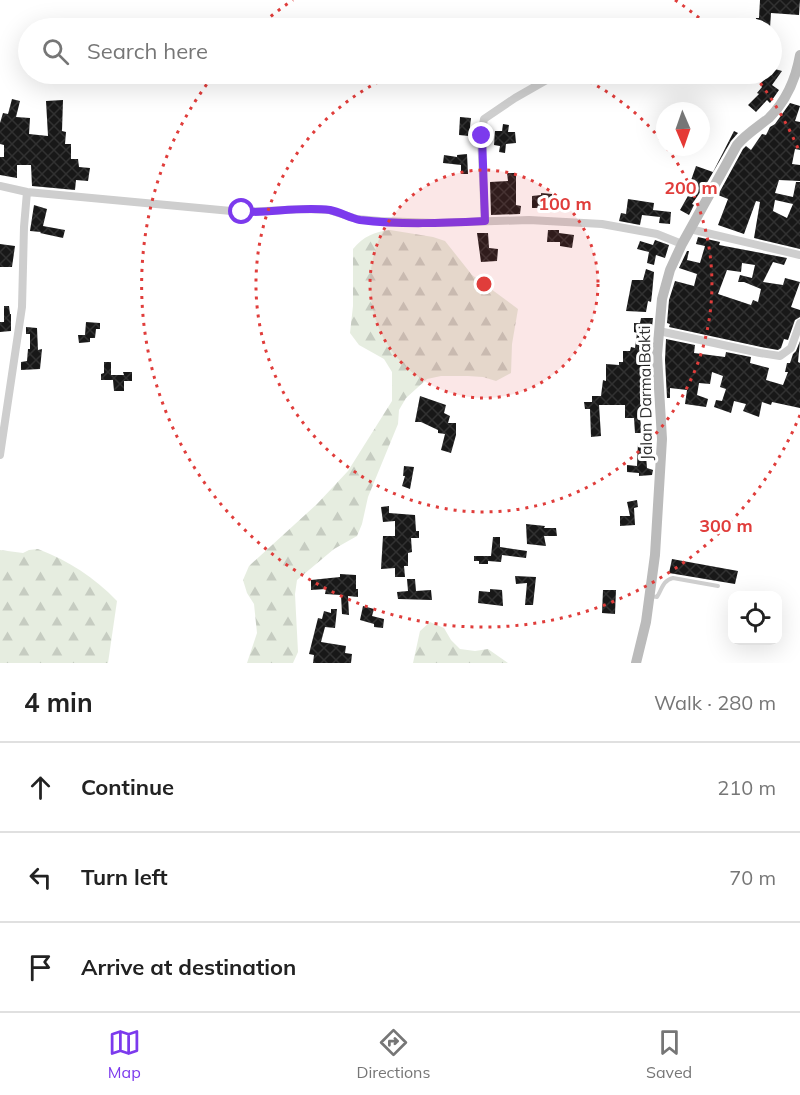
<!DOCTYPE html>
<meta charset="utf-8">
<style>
body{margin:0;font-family:Mulish,sans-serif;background:#f2f2f2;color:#222}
.controls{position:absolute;right:18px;bottom:18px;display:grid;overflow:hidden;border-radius:12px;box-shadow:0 6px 24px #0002}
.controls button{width:54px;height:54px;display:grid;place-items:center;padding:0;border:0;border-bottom:2px solid #e0e0e0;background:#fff;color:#222;font:30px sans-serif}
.compass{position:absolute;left:656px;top:102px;width:54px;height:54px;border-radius:50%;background:#fff;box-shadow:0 6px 24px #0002;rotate:178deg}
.stop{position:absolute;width:18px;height:18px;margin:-14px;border:4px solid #7c3aed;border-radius:50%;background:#fff}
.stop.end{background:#7c3aed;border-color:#fff;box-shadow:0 2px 6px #0008}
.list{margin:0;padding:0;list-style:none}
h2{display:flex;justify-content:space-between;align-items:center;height:78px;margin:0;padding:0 24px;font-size:26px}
h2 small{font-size:20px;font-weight:400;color:#767676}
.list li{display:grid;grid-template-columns:39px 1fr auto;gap:18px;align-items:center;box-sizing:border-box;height:90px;padding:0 24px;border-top:2px solid #e0e0e0}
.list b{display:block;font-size:22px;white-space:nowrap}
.list em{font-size:20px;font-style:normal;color:#767676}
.icon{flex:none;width:33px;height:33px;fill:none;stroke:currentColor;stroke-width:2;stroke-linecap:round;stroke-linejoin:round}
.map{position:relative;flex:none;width:800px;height:663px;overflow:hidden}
.search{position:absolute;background:#fff;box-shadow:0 6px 24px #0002;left:18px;right:18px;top:18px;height:66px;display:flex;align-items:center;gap:15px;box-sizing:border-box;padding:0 21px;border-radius:33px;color:#767676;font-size:22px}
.sheet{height:348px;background:#fff}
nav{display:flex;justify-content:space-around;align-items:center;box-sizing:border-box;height:84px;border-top:2px solid #e0e0e0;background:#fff;font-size:16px;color:#767676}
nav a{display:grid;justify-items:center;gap:3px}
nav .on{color:#7c3aed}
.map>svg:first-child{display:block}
.forest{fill:url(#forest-firs)}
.building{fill:url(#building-cross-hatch);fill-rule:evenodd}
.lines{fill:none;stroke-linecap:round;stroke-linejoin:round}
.lane{stroke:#cecece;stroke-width:4}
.street{stroke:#cecece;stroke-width:8}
.secondary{stroke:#bbb;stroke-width:10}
.route{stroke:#7c3aed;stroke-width:8}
.ring{fill:none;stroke:#e03d3b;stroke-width:3;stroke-dasharray:3 6}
.labels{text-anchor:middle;stroke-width:6;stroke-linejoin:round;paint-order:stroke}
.street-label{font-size:16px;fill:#313131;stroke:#fff}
.centre{fill:#e03d3b;stroke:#fff;stroke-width:3}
.ring-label{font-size:18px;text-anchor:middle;font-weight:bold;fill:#e03d3b;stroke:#fff;stroke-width:6;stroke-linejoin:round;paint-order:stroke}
</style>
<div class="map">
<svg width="800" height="663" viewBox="0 0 800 663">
<defs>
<pattern id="forest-firs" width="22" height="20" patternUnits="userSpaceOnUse" patternTransform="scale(1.5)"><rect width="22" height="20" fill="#e6ede0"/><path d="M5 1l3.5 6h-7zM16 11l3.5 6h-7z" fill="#c6ccc1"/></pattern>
<pattern id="building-cross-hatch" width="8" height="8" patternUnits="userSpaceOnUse" patternTransform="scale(1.5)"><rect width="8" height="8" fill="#181818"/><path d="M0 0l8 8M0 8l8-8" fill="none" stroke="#313131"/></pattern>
</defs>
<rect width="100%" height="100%" fill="#fff"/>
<path class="forest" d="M390 230 433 237 445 241 472 275 518 309 512 344 511 373 496 381 483 377 468 376H441L427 379 406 398 399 410 398 424 368 497 362 524 357 536 334 549 297 580 295 594 298 652 293 663H247L257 633 254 604 247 593 243 580 249 566 317 504 348 471 392 401V372L384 359 359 345 350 333 353 306V249C364 236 374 232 390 230Z
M38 549C69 561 94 577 117 601L108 663H0V550L23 553 29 550Z
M430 622 444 628 451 640 460 649 475 651 488 649 508 663H413L420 631Z"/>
<path class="building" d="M760 0H800L799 15 771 13 770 28H755L756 18H759Z
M775 69 782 71 772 85 779 90 770 103 767 100 756 112 748 105 759 94 757 93 762 87 760 84Z
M12 99 20 101 16 117 30 118 29 134 48 136 46 101 63 100 62 131 66 132 65 144H71V159H78L79 167 90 168 88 181 76 180 75 190 32 186 31 165H17V178L0 175V157H4V145L0 144V123L3 113 8 114Z
M790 103 800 106 795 121 800 122V150L795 149 792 164 800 165V181L779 180 775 193 793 197 796 182H800V249L754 238 760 202 756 201 744 234 718 225 728 199 718 195 743 149 746 146 751 150 762 134 766 135 770 127 775 124ZM775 200 793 204 787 218 773 211Z
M460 117 471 118 469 136 459 135Z
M503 124 509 125 508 132H515L516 143 506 144 505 153 499 152 500 146 494 145 495 131H502Z
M734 131 738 133 731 141 708 181 692 204 694 205 689 215 680 210 693 187 689 186 696 166 713 172Z
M467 154 468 174H461V165L443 163 444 155 457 157V155Z
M507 173H516V205L521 206 520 214 491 215 490 182 508 181Z
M541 193 552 194V208H532V196L541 195Z
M628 199 654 203 653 210 671 212 670 224 659 223 660 217 642 215 640 225 619 221 621 213 626 214Z
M34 205 47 209 43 226 65 230 63 238 40 233 41 232 30 231Z
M548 230H559V233L574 235 572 248 560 246V242H547Z
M477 233H488L489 248 498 249 497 261 481 262Z
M698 237 720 242 719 245 787 258 784 265 773 262 763 282 783 285 785 278 800 282 791 307 800 310V317L795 320 788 340 784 339 781 348 778 350 761 347 669 327 670 324 667 323 669 300 675 281 694 286 697 274 679 268 687 251H689L687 260 700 263 705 246 696 244ZM742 263 755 265 752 278 740 275 738 282H744L761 289 758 302 753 300 751 305 718 294 727 270 741 272Z
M655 240 669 245 665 258 656 255 654 265 647 263 649 252 637 249 640 241 653 245Z
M0 244 15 246 12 267H0Z
M646 269 654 272 652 294 651 302 648 301 646 312 626 311 632 280H643Z
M4 306H9L10 314H11V331L0 332V322H4Z
M641 318H653L648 361H650V365L649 395H642L644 407 643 418H640L642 433H635L634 418H625V405H599L601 436 591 437 590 409H585L584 402H592V396H601L603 380 606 381V364L619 365V362H623V351H630L631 347 635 348 637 333 634 332V323H640Z
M86 322 100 323V329H96L95 338H90V342L79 343 78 335H85Z
M26 327 37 328 38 350 42 349 40 369 21 370V362L27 361 28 349H30V334H26Z
M666 339 695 345 694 353 725 357 726 352 751 357 750 363 769 368 766 380 783 385 788 372H785L787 363H790L793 354 796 351 800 341 798 362 800 363V408L772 402 771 405 762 402 759 417 743 411 746 404 734 401 731 413 714 407 716 400 722 401 726 389 720 387 723 376 712 372 710 384 699 383 697 395 708 399 706 407 685 404 687 390 670 388V398H667L665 360Z
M104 362H111V375H124L123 372H132V381H124V391H114L113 380H101V374L104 373Z
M420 396 446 405 444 413 450 416 448 423H456V435L451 453 441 450 445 434 438 433V430L421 422H415Z
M645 441 646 449H653V456H646L647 468 653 470 652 475 639 476V473L627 472V465L637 466 638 442Z
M404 466 414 467 410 489 402 486 405 476H403Z
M637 500 638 507 634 508 635 525 620 526V516H630L627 502Z
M389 506V513L415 515 416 531H419V538H411L412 552 408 553V566H404L405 577H395V568L381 569 383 536H395V521L383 522 381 507Z
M526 524 545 526 544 528H556L557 536H544L546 546 527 544Z
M493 537H500V547L527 551 526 558 502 555 501 562 488 561V564H479V561H474V556H491Z
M672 559 738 571 735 584 669 573Z
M340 574 356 575V589H358V597L348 596 349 615 342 614 341 595 325 594 326 589 311 590V580L340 577Z
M515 576 536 577 533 605H525L527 583 516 584Z
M407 579H415L416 591 431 590 432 600 398 599 397 592 408 591Z
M490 589 502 590 503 606 478 603 479 591 490 592Z
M603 590H616L615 614 602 613Z
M363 606 374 609 372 616 384 619 383 628 374 627V624L360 620Z
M331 609H337L335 628 325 627 321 642 346 646 345 653 352 654 351 663H313L314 655 309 654 318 618 322 619 324 611 331 613Z"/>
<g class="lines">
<path class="lane" d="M651 596 657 597C662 589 663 580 673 578L718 586"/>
<path class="street" d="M0 186 27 192 242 212 306 209 329 210 357 219 380 221 435 223 529 220 602 224 657 234 682 244
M485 221 481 136 484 119 515 98 557 74
M690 229 800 255
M659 331 760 353 780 356 791 348 800 323
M0 455 22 307 24 227 27 192"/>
<path class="secondary" d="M636 663 646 622 655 555 662 439 657 355 662 299 670 270 682 244 737 145C746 134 758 127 769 118 786 101 796 78 800 55"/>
</g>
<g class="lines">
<path class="route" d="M242 212C271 213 301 206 330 210 340 212 350 218 360 220 401 225 444 223 485 221L482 136"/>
</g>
<circle cx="484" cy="284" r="114" fill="#e03d3b" fill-opacity=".12"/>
<g class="ring">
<circle cx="484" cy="284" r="114"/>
<path d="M573 74A228 228 0 0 1 665 145M667 148A228 228 0 1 1 395 74"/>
<path d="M800 415A342 342 0 1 1 213 76M257 28A342 342 0 0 1 293 0M675 0A342 342 0 0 1 711 28M755 76A342 342 0 0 1 800 153"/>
</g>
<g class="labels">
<g class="street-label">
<text transform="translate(645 393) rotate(-91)" y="6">Jalan Darma Bakti</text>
</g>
</g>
<circle cx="484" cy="284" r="9" class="centre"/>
<g class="ring-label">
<text x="691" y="194">200 m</text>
<text x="565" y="210">100 m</text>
<text x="726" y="532">300 m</text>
</g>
</svg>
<div class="controls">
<button><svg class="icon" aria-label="locate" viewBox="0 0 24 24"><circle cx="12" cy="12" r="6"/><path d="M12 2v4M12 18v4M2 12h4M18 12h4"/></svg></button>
</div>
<svg class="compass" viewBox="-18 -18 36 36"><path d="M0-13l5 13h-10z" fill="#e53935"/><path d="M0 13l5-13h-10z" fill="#767676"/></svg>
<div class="stop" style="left:242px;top:212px"></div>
<div class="stop end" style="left:482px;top:136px"></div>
<div class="search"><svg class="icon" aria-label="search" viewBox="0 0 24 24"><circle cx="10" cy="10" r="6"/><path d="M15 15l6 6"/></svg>Search here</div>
</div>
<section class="sheet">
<h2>4 min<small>Walk · 280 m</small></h2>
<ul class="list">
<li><svg class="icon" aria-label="ahead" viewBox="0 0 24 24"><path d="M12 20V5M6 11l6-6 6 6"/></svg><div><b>Continue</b></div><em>210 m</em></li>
<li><svg class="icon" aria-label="left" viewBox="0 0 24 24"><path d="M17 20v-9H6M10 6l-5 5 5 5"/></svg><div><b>Turn left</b></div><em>70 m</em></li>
<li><svg class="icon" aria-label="arrive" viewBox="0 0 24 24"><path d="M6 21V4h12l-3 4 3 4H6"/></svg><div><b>Arrive at destination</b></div></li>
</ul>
</section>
<nav>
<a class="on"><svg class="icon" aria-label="map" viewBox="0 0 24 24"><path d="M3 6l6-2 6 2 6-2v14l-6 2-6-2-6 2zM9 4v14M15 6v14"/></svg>Map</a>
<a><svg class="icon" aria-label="directions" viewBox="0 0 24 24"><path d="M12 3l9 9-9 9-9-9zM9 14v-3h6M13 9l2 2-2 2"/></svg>Directions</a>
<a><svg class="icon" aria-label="saved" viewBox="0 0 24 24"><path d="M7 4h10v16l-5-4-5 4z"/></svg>Saved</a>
</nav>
